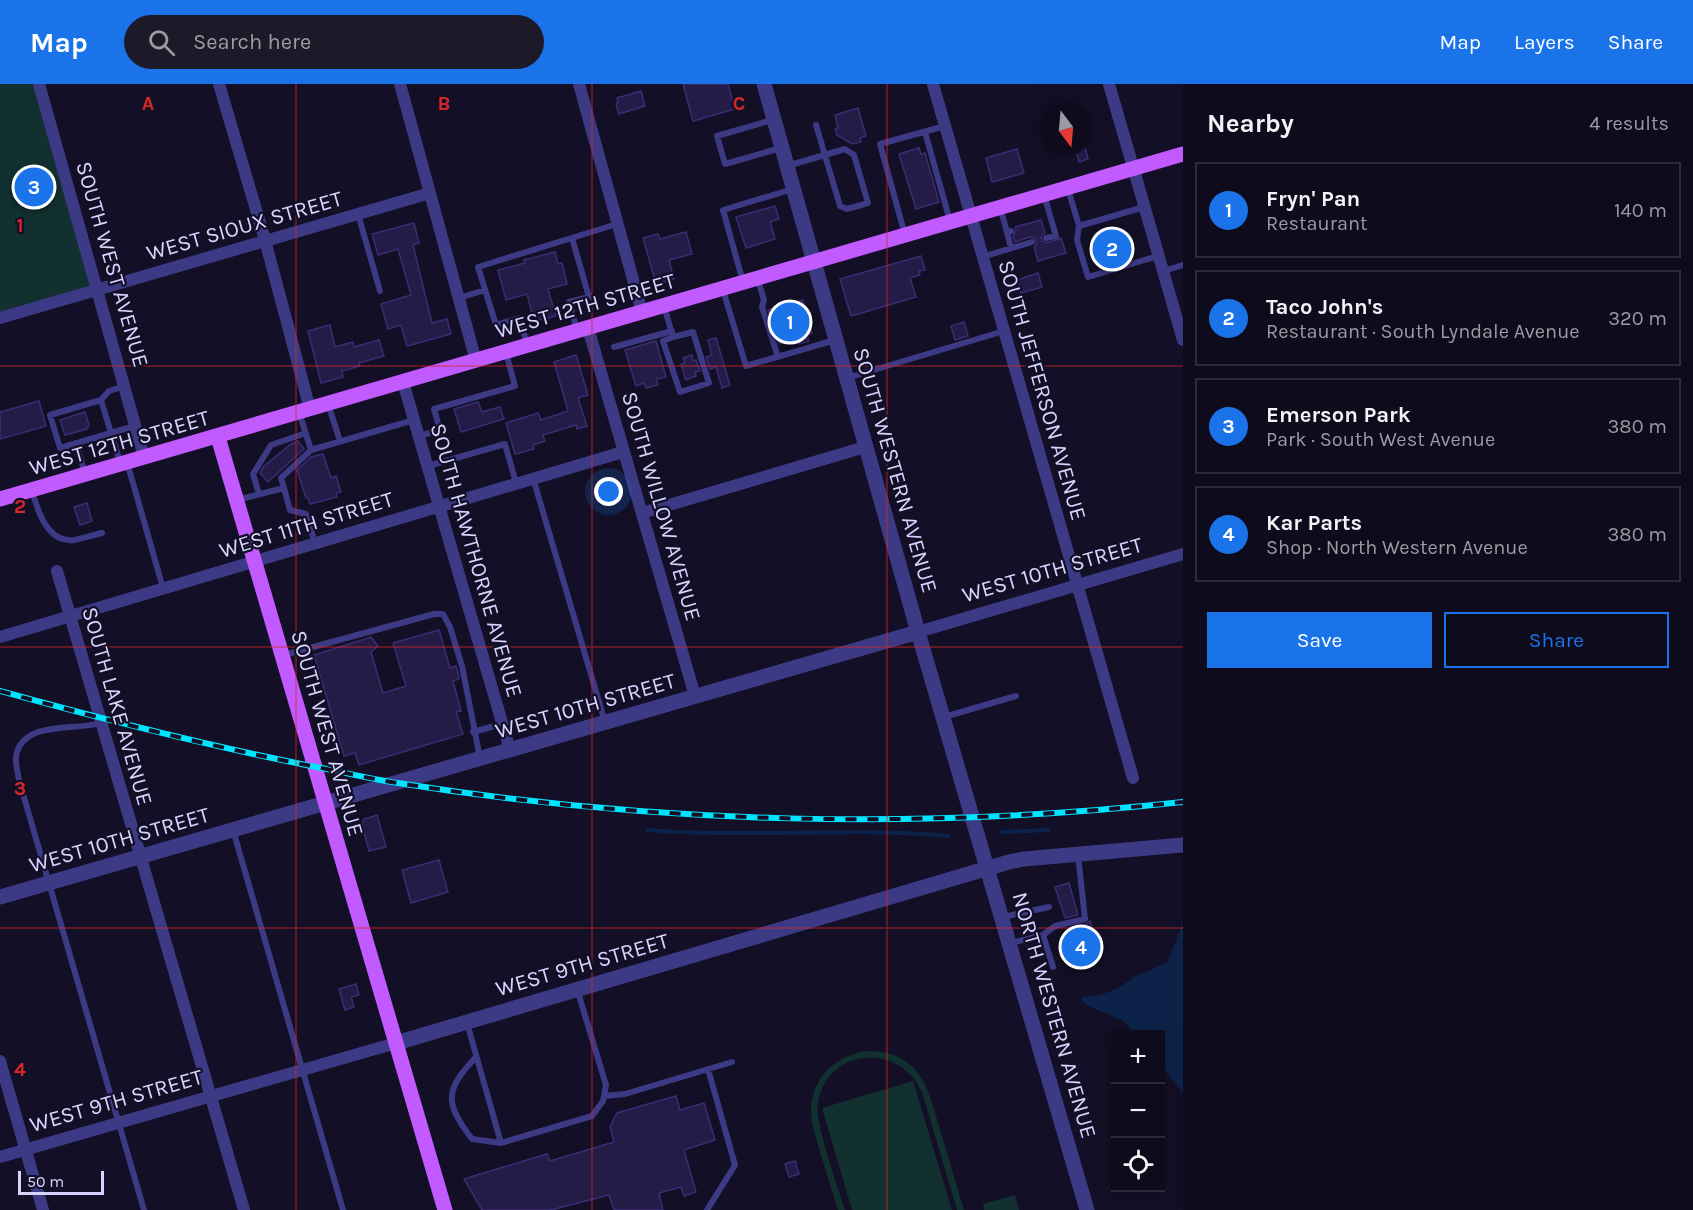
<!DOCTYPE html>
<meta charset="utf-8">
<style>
body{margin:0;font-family:Karla,sans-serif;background:#1c1929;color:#f1f3f6}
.controls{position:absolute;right:18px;bottom:18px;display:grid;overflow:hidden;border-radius:0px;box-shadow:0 6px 24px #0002}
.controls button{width:54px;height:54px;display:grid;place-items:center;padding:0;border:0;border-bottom:2px solid #2e2b3b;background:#0e0b1c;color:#f1f3f6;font:30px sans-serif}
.compass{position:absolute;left:1039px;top:18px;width:54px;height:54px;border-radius:50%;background:#0e0b1c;box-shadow:0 6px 24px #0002;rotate:164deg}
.scale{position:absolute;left:18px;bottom:15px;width:86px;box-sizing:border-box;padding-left:6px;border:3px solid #d9d4ff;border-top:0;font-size:16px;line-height:21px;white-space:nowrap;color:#d9d4ff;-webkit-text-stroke:4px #130f26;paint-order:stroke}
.you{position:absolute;left:609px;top:408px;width:21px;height:21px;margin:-15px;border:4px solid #fff;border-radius:50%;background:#1a73e8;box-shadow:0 0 0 9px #1a73e833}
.badge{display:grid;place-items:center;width:39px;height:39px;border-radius:50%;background:#1a73e8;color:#fff;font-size:20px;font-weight:700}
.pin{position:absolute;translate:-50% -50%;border:3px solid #fff;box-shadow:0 2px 6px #0006}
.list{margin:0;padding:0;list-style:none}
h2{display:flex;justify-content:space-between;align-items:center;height:78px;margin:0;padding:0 24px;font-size:26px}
h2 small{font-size:20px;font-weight:400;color:#9b9ba3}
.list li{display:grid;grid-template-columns:39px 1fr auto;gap:18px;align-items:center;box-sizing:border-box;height:96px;margin:0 12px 12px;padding:0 12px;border:2px solid #2e2b3b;border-radius:0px}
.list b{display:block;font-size:22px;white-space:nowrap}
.list p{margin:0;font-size:20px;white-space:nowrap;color:#9b9ba3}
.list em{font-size:20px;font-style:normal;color:#9b9ba3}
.actions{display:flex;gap:12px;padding:18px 24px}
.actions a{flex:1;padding:14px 0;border:2px solid #1a73e8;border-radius:0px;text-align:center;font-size:21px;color:#1a73e8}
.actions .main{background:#1a73e8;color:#fff}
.icon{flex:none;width:33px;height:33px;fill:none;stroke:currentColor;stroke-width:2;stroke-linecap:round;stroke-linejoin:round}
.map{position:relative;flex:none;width:1183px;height:1126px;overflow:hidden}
header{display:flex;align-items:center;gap:36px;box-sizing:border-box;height:84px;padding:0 30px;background:#1a73e8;color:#fff}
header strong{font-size:28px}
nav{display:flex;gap:33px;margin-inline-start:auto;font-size:21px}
.search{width:420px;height:54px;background:#1c1929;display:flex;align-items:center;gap:15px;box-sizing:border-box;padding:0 21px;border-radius:33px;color:#9b9ba3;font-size:22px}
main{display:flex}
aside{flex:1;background:#0e0b1c}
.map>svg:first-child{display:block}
.green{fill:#12302f}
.water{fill:#0c2248}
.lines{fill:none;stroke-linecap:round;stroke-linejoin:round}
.stream{stroke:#0c2248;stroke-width:4}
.building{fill:#241b47;stroke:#3b2d73;stroke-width:1.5}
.service{stroke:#3d3a85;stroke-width:6}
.minor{stroke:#3d3a85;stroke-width:12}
.tertiary{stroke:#3d3a85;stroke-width:15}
.primary{stroke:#c25bff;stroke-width:15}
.rail-casing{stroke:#00e5ff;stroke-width:6}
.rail{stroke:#130f26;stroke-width:4;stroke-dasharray:11;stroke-linecap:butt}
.grid{fill:none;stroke:#d62828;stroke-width:1.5;stroke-opacity:0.55}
.labels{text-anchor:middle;stroke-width:4.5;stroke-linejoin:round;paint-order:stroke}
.street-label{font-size:22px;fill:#d9d4ff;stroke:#130f26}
.grid-label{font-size:20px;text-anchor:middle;font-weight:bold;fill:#d62828;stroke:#130f26;stroke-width:4.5;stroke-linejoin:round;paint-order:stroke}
</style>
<header>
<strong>Map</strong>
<div class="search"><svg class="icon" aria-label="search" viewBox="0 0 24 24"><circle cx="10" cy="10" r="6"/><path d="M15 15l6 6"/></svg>Search here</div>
<nav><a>Map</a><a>Layers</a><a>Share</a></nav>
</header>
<main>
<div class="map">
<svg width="1183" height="1126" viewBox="0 0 1183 1126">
<rect width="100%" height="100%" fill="#130f26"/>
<path class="green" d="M0 0H39L97 206 0 234Z
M865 967C900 966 918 981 930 1012L964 1126H957L923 1011C903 959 829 961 818 1018 814 1039 838 1102 845 1126H838C832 1107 826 1087 820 1068 817 1055 811 1041 811 1027 811 995 835 972 865 967Z
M913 997 952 1126H852L822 1024Z
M1015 1111 1019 1126H984L983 1120Z"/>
<path class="water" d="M1182 841H1183V1009L1161 982 1160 950H1135L1122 936 1088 922 1082 917V913L1100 911 1119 904 1134 893 1157 883 1168 877Z"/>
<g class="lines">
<path class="stream" d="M647 746C747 754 849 743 949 752
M1002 748 1049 746"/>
</g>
<path class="building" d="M683 0H728L735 25 693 37Z
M641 7 645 22 619 30 616 20 618 18 617 14Z
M858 24 866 52 860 54 861 58 852 60 837 51 835 45 838 44 835 31Z
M1075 63H1085L1088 75 1079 78Z
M919 64 921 70 925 69 939 118 916 125 899 70Z
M1017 65 1024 89 992 98 986 74Z
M775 122 779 135 770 138 775 155 746 164 736 133Z
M1041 136 1045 149 1041 152 1042 157 1047 159 1061 154 1066 169 1038 177 1034 163 1037 159 1035 154 1030 153 1015 158 1013 152 1016 146 1015 143Z
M414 139 419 159 413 161 432 239 447 235 451 250 407 262 401 241 388 245 381 220 411 211 398 165 378 171 372 150Z
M686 148 692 170 669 176 674 195 656 200 643 154 658 150 660 155Z
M1128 151 1132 167 1097 178 1092 162Z
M555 168 558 180 562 179 567 200 548 205 556 232 534 237 527 210 506 216 498 186 525 179 524 176Z
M921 172 925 186 919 187 920 191 910 194 916 213 851 232 840 195Z
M1038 189 1042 203 1021 209 1017 196Z
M803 216 812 249 807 251 809 257 799 260 797 254 779 260 768 226Z
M964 238 968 252 955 256 951 242Z
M330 241 335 263 353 258 354 263 379 256 384 272 359 279 360 282 342 287 343 293 321 299 308 247Z
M716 254 730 301 722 304 716 283 710 285 706 273 712 271 708 256Z
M656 257 666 293 656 295 658 301 646 304 644 299 636 302 625 266Z
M576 271 588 311 578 314 587 342 577 345 576 341 543 351 545 357 533 361 534 365 515 370 506 339 538 329 541 336 568 327 554 278Z
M692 271 693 277 696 276 700 287 695 288 696 292 686 296 681 280 685 279 683 274Z
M39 317 46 342 0 355V328Z
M478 318 482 328 500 323 504 335 461 348 454 325Z
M85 328 89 341 87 345 65 351 60 336Z
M298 357 304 365 268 398 260 389 263 383 291 360Z
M323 370 331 394 336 392 341 408 336 409 337 413 310 420 308 414H306L297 386 311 373Z
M87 419 92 437 80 441 74 423Z
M439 546 450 584 456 582 459 593V595L453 597 461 627 456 628 463 650 359 681 355 669 344 672 314 571 371 553 378 562 371 568 383 609 406 602 393 559Z
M377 731 386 763 369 767 362 740 364 735Z
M439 776 448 808 411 819 402 786Z
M1069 799 1078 831 1065 834 1055 803Z
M1090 837 1099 869 1069 878 1062 857 1071 854 1068 844 1086 840Z
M356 900 359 911 351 913 354 923 345 926 339 905Z
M676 1012 680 1026 704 1019 715 1056 684 1066 696 1108 684 1112 681 1103 659 1109 663 1126H614L609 1111 551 1126H482L464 1095 547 1070 550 1077 614 1058 610 1043 617 1029Z
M795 1077 799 1090 789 1093 785 1080Z"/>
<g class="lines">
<path class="service" d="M772 36 717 52 725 80 781 64
M925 48 950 137
M787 82 845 65 854 71 868 119 847 125 840 122 816 41
M1068 105 1079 142 1144 123
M1044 111 1056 152 1046 154
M1000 123 1007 148
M358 130 380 207
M1079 142 1077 156 1088 193 1158 172
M1011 147 1007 148 1011 164
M905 151 880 60 945 42
M572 154 589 213 569 218 577 246
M982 173 1032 158
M1163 187 1183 181
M758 196 764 216 762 223 778 273
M743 198 723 126 793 105
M723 206 746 282 835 256
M459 214 485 206
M664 222 673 253 663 257 680 308 709 299 693 248 673 253
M527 259 519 234 496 241 478 183 617 140
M614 263 672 247
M847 294 1004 247
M101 316 111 349 60 364 50 331Z
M101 316 109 307 125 302
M328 320 340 357
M419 352 440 346 434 325 515 302 506 269
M76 359 85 390
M311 366 414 336
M120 378 111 349 135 342
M127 378 163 504
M428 382 505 360 516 399
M533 394 605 638
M284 404 281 394 311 366 299 328
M32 407C38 427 47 459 74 456 84 454 93 451 102 449
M259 410 253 390 271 361 306 349
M237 416 284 404 290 426 306 430 315 459
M284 571 434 530H443L450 543 462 582 480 674
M944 633 1016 612
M101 639C75 647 21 636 16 673 15 680 18 689 19 696L144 1126
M473 648 502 640
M233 746 343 1126
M1003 833 1049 823
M1043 851 1055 842 1085 835 1078 771
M1011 859 1043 851 1053 883
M467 939 501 1059
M476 973C445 1006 444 1018 472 1055L501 1059 592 1032 603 1017 606 1001 577 905
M604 1012 625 1010 732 978
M707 1126 735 1081 708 985"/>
<path class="minor" d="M39 0 144 373
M219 0 265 156 310 325
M400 0 476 277
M579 0 642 228
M933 0 1133 694
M1109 0 1183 256
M0 234 430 109
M588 244 695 612
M403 298 510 666
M642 429 865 363
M57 487 244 1126
M918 548 1183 470
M0 553 623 368
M0 977 43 1126
M0 1073 396 959"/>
<path class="tertiary" d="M764 0 918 548 1087 1126
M0 813 918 548
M396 959 1009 778 1024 775 1183 761"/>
<path class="primary" d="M218 353 445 1126
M0 415 1183 70"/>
<defs>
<path id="rail" d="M0 607C105 636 209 662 316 683 343 688 370 695 398 699 656 740 923 746 1183 718"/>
</defs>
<use href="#rail" class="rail-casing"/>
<use href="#rail" class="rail"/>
</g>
<path class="grid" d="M296 0V1126M592 0V1126M887 0V1126M0 282H1183M0 563H1183M0 844H1183"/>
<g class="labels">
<g class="street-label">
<text transform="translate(244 141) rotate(-16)" y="8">WEST SIOUX STREET</text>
<text transform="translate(113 180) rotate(74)" y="8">SOUTH WEST AVENUE</text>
<text transform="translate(585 221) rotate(-16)" y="8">WEST 12TH STREET</text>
<text transform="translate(1043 306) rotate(74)" y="8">SOUTH JEFFERSON AVENUE</text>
<text transform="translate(119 358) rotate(-16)" y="8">WEST 12TH STREET</text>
<text transform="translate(896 386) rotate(74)" y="8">SOUTH WESTERN AVENUE</text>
<text transform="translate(662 422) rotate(74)" y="8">SOUTH WILLOW AVENUE</text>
<text transform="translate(306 440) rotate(-17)" y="8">WEST 11TH STREET</text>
<text transform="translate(477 476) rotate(74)" y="8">SOUTH HAWTHORNE AVENUE</text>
<text transform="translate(1052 485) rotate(-16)" y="8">WEST 10TH STREET</text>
<text transform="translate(585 621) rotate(-16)" y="8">WEST 10TH STREET</text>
<text transform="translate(118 622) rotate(74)" y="8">SOUTH LAKE AVENUE</text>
<text transform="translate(328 649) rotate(74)" y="8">SOUTH WEST AVENUE</text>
<text transform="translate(119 755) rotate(-16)" y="8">WEST 10TH STREET</text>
<text transform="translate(582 880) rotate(-16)" y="8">WEST 9TH STREET</text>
<text transform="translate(1055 931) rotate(74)" y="8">NORTH WESTERN AVENUE</text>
<text transform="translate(116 1016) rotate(-16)" y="8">WEST 9TH STREET</text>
</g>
</g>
<g class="grid-label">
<text x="148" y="26">A</text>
<text x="444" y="26">B</text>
<text x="739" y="26">C</text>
<text x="20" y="148">1</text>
<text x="20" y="429">2</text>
<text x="20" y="711">3</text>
<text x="20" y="992">4</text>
</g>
</svg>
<div class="controls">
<button>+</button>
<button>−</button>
<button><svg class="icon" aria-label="locate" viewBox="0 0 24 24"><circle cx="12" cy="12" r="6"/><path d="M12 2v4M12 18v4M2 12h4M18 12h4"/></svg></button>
</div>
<svg class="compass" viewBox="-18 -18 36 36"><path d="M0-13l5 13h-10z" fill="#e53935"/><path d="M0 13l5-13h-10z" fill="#9b9ba3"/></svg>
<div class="scale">50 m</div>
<div class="you"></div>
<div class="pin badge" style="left:790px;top:238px">1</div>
<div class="pin badge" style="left:1112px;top:165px">2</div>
<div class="pin badge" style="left:34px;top:103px">3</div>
<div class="pin badge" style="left:1081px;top:863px">4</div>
</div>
<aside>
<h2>Nearby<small>4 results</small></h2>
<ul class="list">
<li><span class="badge">1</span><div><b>Fryn' Pan</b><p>Restaurant</p></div><em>140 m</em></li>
<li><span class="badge">2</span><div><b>Taco John's</b><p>Restaurant · South Lyndale Avenue</p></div><em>320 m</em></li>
<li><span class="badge">3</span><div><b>Emerson Park</b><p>Park · South West Avenue</p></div><em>380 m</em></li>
<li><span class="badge">4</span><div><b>Kar Parts</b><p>Shop · North Western Avenue</p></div><em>380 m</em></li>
</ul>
<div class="actions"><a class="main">Save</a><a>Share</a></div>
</aside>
</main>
